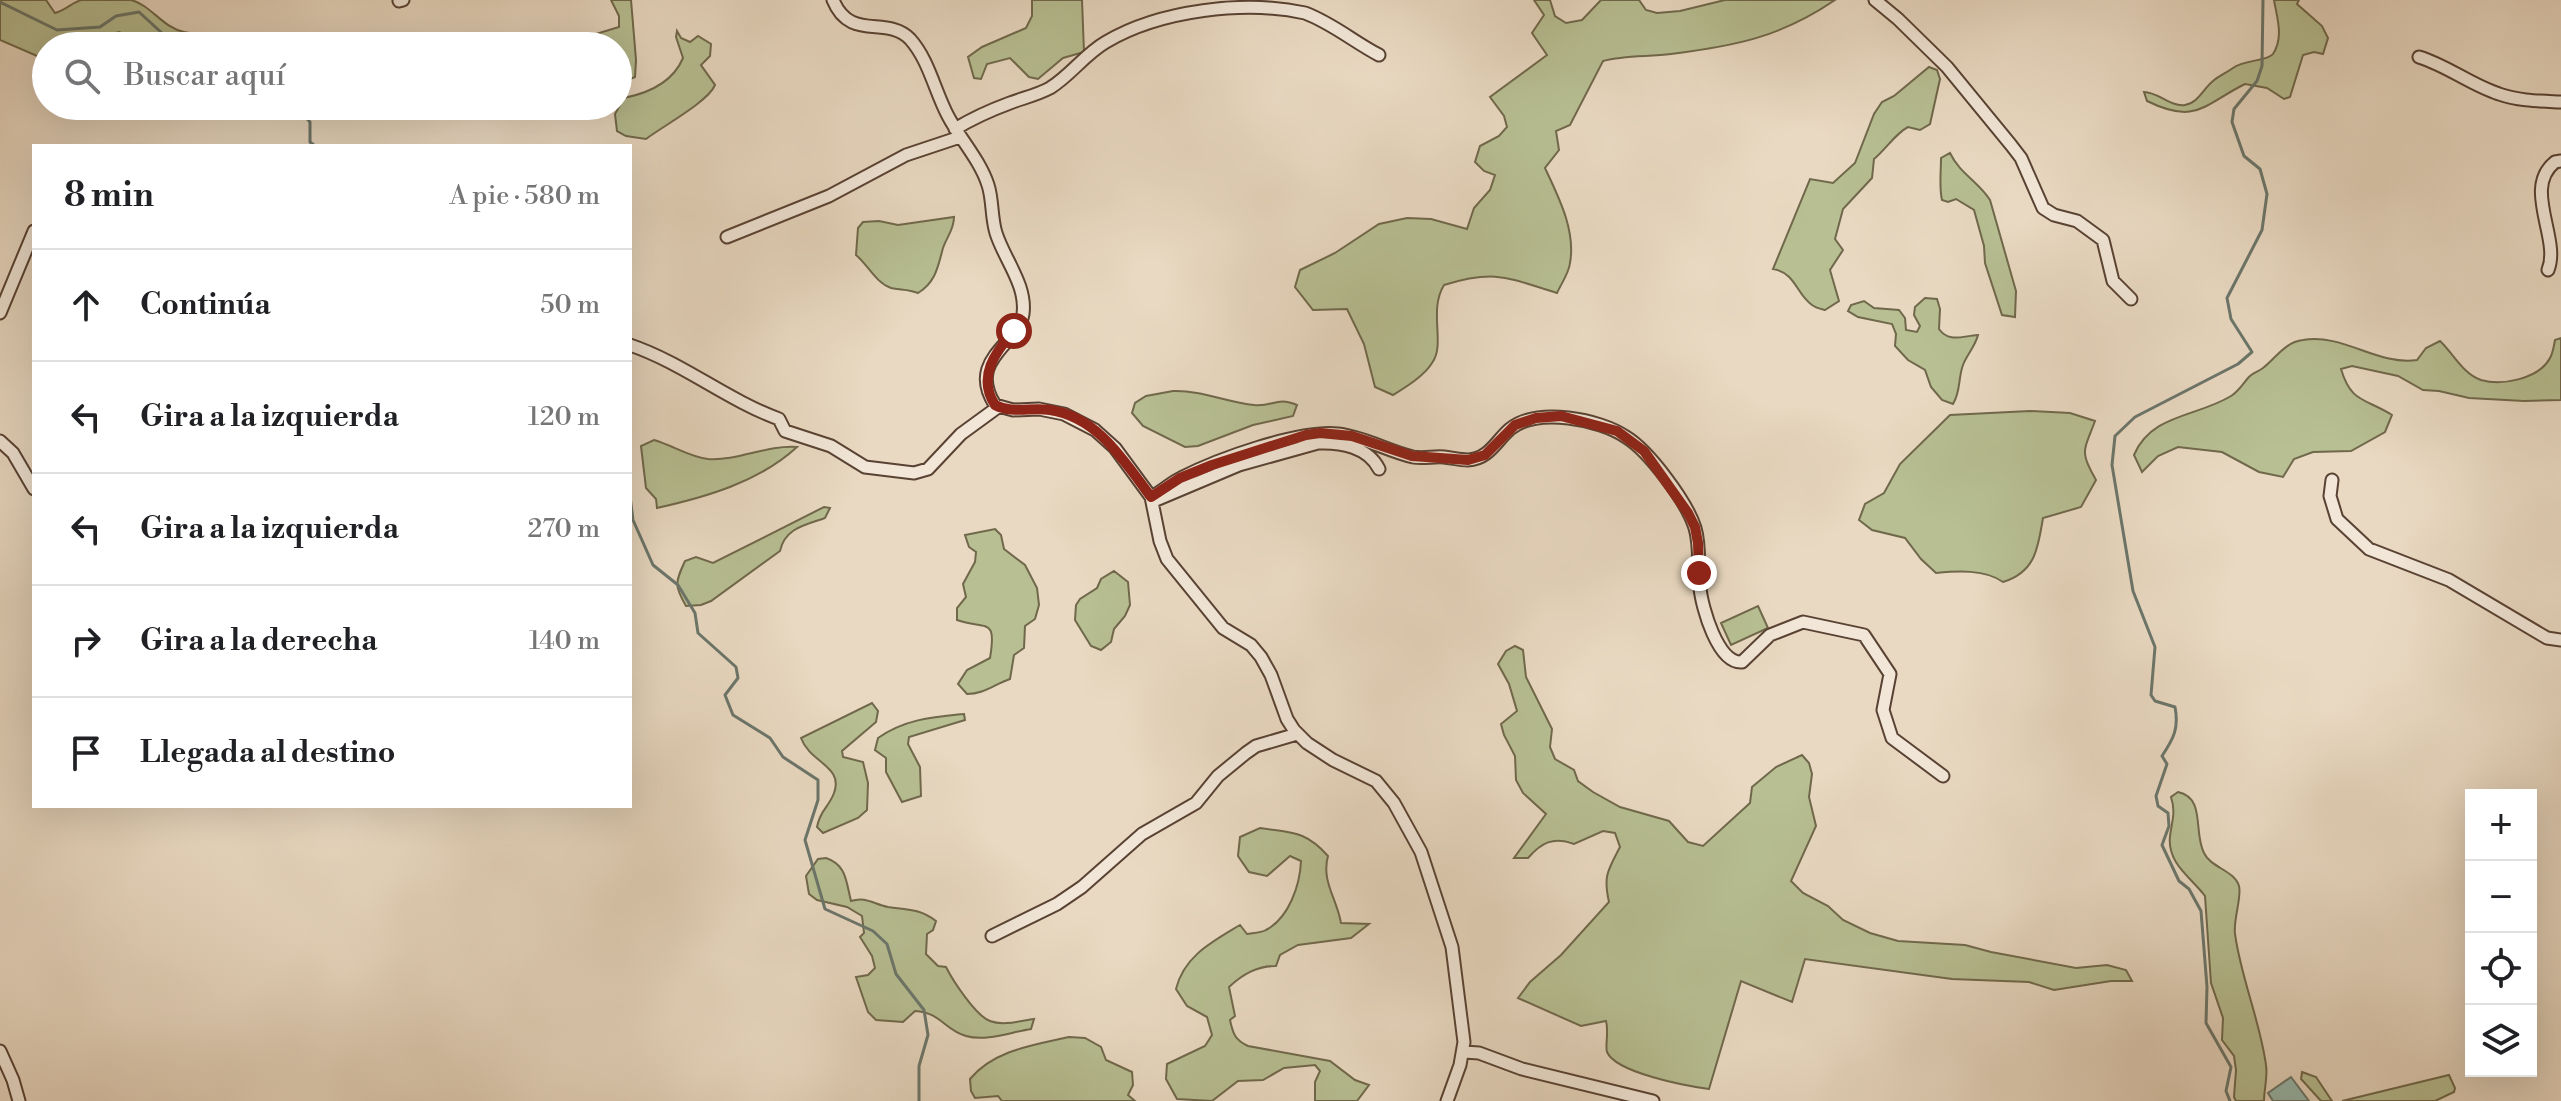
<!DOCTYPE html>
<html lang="es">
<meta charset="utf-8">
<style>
body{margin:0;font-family:"Libre Bodoni",serif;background:#f2f2f2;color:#202124}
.controls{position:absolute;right:24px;bottom:24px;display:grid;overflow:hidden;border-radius:0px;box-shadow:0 8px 32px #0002}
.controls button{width:72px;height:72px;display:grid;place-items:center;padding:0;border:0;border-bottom:2px solid #e0e0e0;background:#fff;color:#202124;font:40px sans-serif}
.stop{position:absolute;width:24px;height:24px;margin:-18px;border:6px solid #8f2418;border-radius:50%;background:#fff}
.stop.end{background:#8f2418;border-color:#fff;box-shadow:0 2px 8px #0008}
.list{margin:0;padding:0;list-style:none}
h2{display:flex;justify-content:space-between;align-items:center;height:104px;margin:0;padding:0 32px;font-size:34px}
h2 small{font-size:26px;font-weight:400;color:#757577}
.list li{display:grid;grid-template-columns:52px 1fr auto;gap:24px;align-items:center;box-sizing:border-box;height:112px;padding:0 32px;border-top:2px solid #e0e0e0}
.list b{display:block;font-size:30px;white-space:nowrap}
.list em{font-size:26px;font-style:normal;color:#757577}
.icon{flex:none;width:44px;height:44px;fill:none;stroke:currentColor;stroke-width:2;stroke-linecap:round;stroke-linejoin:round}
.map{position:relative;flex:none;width:2561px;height:1101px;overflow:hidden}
.search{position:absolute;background:#fff;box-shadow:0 8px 32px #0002;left:32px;top:32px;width:600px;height:88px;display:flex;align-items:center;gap:20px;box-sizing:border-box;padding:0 28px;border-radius:44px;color:#757577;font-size:30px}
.panel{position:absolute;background:#fff;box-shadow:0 8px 32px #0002;left:32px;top:144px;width:600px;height:664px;border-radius:0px}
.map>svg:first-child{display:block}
.green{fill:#b7bf93;stroke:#70684b;stroke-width:2}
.water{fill:#97bab0;stroke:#6b766b;stroke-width:2}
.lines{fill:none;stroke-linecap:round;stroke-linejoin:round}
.stream{stroke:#6b766b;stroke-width:3}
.street-casing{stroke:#594233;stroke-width:15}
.street{stroke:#f1e6d7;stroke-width:11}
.route{stroke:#8f2418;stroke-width:10}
</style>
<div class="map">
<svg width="2561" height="1101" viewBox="0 0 2561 1101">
<rect width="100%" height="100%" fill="#e9d9c2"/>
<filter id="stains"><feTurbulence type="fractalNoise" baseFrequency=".0025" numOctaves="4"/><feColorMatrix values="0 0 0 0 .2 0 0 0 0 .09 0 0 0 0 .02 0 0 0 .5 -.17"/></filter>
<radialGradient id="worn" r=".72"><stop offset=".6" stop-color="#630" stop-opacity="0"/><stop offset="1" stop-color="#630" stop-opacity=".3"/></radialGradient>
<path class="green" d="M0 0H46L55 13C66 10 74 1 82 0 95 0 119 0 131 0 151 5 163 28 184 32 212 38 249 27 274 46H156L119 32 109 35 91 46H46V55L37 56 0 40Z
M611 0H631L636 60 635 77 618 84V46H583L589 36 619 27V16Z
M1032 0H1082L1084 52 1063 58 1038 79 1029 77 1010 58 987 64 981 79 974 78 968 57 982 47 1026 28 1032 16Z
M1534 0H1550L1555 16 1566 23 1582 20 1601 0H1639L1646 10 1657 13 1680 11 1725 0H1835C1781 37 1735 46 1671 54 1649 57 1625 55 1603 61L1570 125 1556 131 1559 150 1545 168C1558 196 1576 230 1570 263 1569 273 1561 284 1557 293 1508 278 1496 269 1444 285 1428 311 1446 344 1432 363 1424 376 1406 387 1393 395L1375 387 1364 344 1347 309 1313 310 1295 287 1300 270 1335 253 1379 224 1407 218 1431 219 1467 229 1474 208 1490 190 1495 175 1484 171 1475 162 1480 146 1499 136 1507 127 1504 116 1490 97 1547 55 1532 33 1544 15Z
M2274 0H2299L2297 4 2322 26 2328 38 2323 54 2314 52 2303 55 2290 97 2284 99 2267 88 2245 84C2203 105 2196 125 2147 101L2144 92C2158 92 2170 107 2185 105 2198 103 2203 89 2213 81 2219 76 2226 73 2233 68 2243 60 2268 61 2273 54 2284 37 2277 18 2274 0Z
M677 31 681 38 690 42 698 36 711 44 710 56 701 65 715 85C708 102 663 126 646 139L626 136 617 131 615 114 624 98C649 93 673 82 683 58L676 37Z
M1929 67 1937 70 1940 79 1930 124 1920 130 1908 127C1895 134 1887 148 1874 159L1872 178 1843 209 1835 239 1843 250 1830 270 1839 301 1825 310C1821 309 1816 308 1812 305 1796 294 1796 273 1773 269L1810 179 1833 183 1855 163 1874 114 1882 102 1894 96Z
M1950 153C1960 174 1979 182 1990 200L2016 291 2015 317 2002 315 1985 263 1984 246 1974 210 1956 199 1948 202 1942 200C1939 188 1941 172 1941 158Z
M954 217C954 230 947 236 943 248 938 266 936 282 918 293 909 289 900 290 891 288 876 283 868 265 856 255L858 228 863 222 879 221 898 225Z
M1925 298 1937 299 1940 309 1939 329C1949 343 1962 336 1978 335 1975 347 1967 354 1963 365 1958 378 1961 391 1953 404L1942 400 1931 387 1925 370 1908 360 1895 346 1896 334 1892 324 1858 317 1848 311 1851 305 1864 301 1874 308 1899 310 1905 318 1906 330 1917 332 1920 326 1914 315 1915 307Z
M2561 338V400L2524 401 2469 398 2439 391 2423 390 2398 376 2352 366 2341 369C2351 403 2365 398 2392 415L2385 432 2351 451 2313 452 2294 459 2283 477 2259 472 2222 452 2178 447 2158 456 2142 472 2134 455C2151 414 2197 417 2231 396 2238 392 2243 384 2248 378 2252 373 2258 372 2263 368 2276 358 2285 342 2303 340 2343 333 2378 366 2417 360L2426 348 2440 341C2453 353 2463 374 2481 380 2502 386 2539 379 2550 358 2553 353 2554 345 2555 340Z
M1173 391C1201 390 1226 402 1254 405 1273 407 1277 396 1297 405L1293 416 1253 425 1198 446 1185 447 1143 426 1132 413 1135 403 1146 396Z
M2030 411 2070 413 2095 421C2084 451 2079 451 2096 480L2081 507 2043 518C2038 547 2036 572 2003 582 1985 569 1957 571 1936 573L1921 559 1905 538 1872 530 1859 520 1865 504 1884 493 1900 464 1950 415Z
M654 440C672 445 689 457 708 459 738 461 766 445 797 447 759 482 706 497 657 508L656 499 646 488 641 446Z
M824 507 830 508 825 518C805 525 785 528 780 551L711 601 701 605 686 606C674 585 675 583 685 561L696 557 713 563Z
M995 529 1001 535 1004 549 1025 565 1037 588 1039 605 1035 619 1025 626 1024 648 1014 655 1010 679C993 685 984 694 967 694L958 684 967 670 990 658C997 616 986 630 957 620V608L966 597 963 584 975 562 976 552 969 547 965 535Z
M1114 571 1128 582 1130 605 1125 616 1114 629 1111 642 1101 650 1091 646 1075 620 1076 605 1080 599 1097 588 1101 579Z
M1758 606 1768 628 1731 645 1721 623Z
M1515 646 1523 650 1526 677 1552 729 1550 747 1555 759 1574 770 1578 781 1593 792 1620 807 1669 821 1688 842 1703 846 1750 803 1752 787 1776 767 1802 755 1809 763 1812 774 1809 797 1816 826 1791 881 1803 893 1828 906 1843 920 1870 933 1898 941 1965 945 1991 952 2076 968 2107 965 2126 970 2132 981H2111L2054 990 2029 982 1952 979 1805 959 1792 1002 1741 981 1709 1089C1687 1086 1616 1073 1607 1052 1605 1045 1609 1032 1606 1021L1581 1026 1518 998 1530 982 1561 955 1609 902C1603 876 1608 870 1620 847L1615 833 1603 831 1574 844C1553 836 1541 843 1528 858H1514L1546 814 1523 793 1516 780 1515 756 1504 735 1501 724 1517 711 1509 684 1498 664 1506 651Z
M872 703 878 711 876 722 842 751 843 757 863 762 868 783 867 810 858 818 823 833 817 827C820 810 829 807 834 793 844 766 810 763 801 738Z
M964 714 965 720 909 737 908 744 920 767 921 796 902 802 886 772V758L875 750 878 738C905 719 933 717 964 714Z
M2178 792C2206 798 2193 832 2204 853 2211 868 2234 870 2239 886 2242 897 2233 920 2235 934 2241 978 2260 1021 2266 1065 2268 1077 2264 1089 2264 1101H2236L2234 1097 2236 1070 2234 1056 2222 1040 2223 1018 2211 983 2205 896C2191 877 2167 864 2170 836 2172 821 2176 812 2171 797Z
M1260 828C1291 833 1305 830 1328 856 1321 881 1337 899 1341 923L1369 924 1351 938 1298 945 1280 955 1276 966C1257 966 1243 974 1229 987L1235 1016 1230 1020C1233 1034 1235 1040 1248 1046L1330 1061 1355 1080 1369 1085 1357 1101H1315V1082L1320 1071 1315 1065 1284 1068 1263 1080 1238 1081 1212 1101 1177 1099 1166 1079 1167 1064 1205 1046 1212 1035 1207 1017 1187 1006 1176 989C1184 956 1212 942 1240 925L1247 934C1252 933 1261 933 1266 930 1289 918 1300 885 1301 861L1290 856 1267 876 1249 872 1238 856 1240 837Z
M826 858C847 865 846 882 851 901 866 896 873 904 888 907 907 910 919 908 936 921L933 930 927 934 926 954 938 966 946 967C953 981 976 1016 990 1021 1003 1026 1020 1021 1034 1019L1031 1029C1011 1032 986 1042 966 1036 944 1030 942 1013 915 1011L903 1022 876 1020 868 1012 856 977 868 975 875 968 872 956 860 937 864 933 862 916 847 907 817 900 809 894 806 876 818 859Z
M1069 1037 1085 1038 1101 1047 1106 1060 1132 1072 1133 1085 1128 1095 1135 1101H1002L998 1096 975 1098 971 1091 970 1079C994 1050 1034 1045 1069 1037Z
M2302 1072 2316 1077 2332 1101H2321L2301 1079Z
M2449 1075 2455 1088 2454 1092 2435 1101H2342Z"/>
<path class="water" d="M2291 1077 2309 1101H2273L2268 1093Z"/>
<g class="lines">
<path class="stream" d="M0 2 57 30 100 27 116 16 139 12 176 46
M296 106 310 122V142L315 146
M630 496 633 520 653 565 678 585 695 613 698 633 736 667 738 678 725 695 733 715 770 738 783 757 818 780V800L805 840 825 909 873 931 887 944 896 974 924 1010 928 1035 919 1066V1101
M2230 1101 2226 1091 2231 1067 2206 1023 2207 987 2201 911 2189 889 2179 881 2162 845 2169 826 2168 813 2158 806 2156 796 2167 764 2162 756C2174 738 2179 728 2175 707L2155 701 2151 695 2155 647 2133 591 2112 465 2115 436 2135 417 2238 364 2252 352 2231 319 2227 298 2262 230 2267 194 2260 169 2244 156 2232 122 2234 109 2257 81 2262 66 2263 0"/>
<defs>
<path id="street" d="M833 0C850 42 887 15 910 39 929 60 935 92 948 116 960 139 980 160 988 185 993 200 991 217 996 233 1004 259 1027 285 1023 314 1018 345 966 359 995 405L1013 410 1039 409 1064 414 1095 430 1115 448 1151 497 1160 541 1167 559 1223 628 1251 645 1261 657 1271 675 1287 719 1294 730 1307 743 1333 760 1376 781 1394 803 1421 852 1452 947 1464 1042 1460 1065 1447 1101
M1875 0 1898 19 1947 67 2011 145 2021 158 2043 208 2054 215 2077 221 2103 240 2113 281 2131 299
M399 1 403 0
M2419 57C2448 66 2471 85 2499 94 2519 101 2540 101 2561 102
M955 129C973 118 991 110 1010 103 1023 98 1037 95 1050 88 1071 75 1085 54 1106 42 1160 10 1245 0 1305 13 1332 23 1354 42 1379 55
M727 237 829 196 906 155 960 137
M2548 270C2561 239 2522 188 2555 162L2561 161
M0 313 34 231
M630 345C683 363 727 400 779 419L785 431 831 446 865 467 914 473 928 469 961 434 998 407
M0 441 13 453 34 489
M2332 480 2330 496 2337 519 2369 549 2449 580 2547 638 2561 640
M1151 497C1162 492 1170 483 1181 478 1218 459 1298 430 1338 434 1365 437 1387 451 1413 457 1423 459 1434 456 1444 457 1452 458 1460 460 1468 460 1489 459 1496 441 1510 429 1537 407 1600 419 1626 437 1649 451 1687 502 1695 528 1701 548 1697 568 1700 588 1702 608 1718 664 1742 662L1770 635 1803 622 1864 635 1890 674 1883 710 1892 738 1943 776
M1156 500 1239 465 1318 443C1341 442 1368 447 1379 469
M992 936 1057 904 1082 887 1142 834 1196 803 1218 776 1246 753 1256 746 1297 734
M0 1051 13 1080 19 1101
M1464 1052 1479 1053 1522 1069 1653 1101"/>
</defs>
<use href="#street" class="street-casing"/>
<use href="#street" class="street"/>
</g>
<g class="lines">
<path class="route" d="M1014 331C995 352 977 377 995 405 1012 414 1031 407 1050 410 1098 417 1124 461 1151 497L1180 478 1212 465 1306 435 1320 433 1352 436 1412 456 1468 460 1485 455 1515 425 1536 418 1561 416 1617 431 1644 451 1688 513 1695 527 1698 543 1699 573"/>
</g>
<rect width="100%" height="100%" filter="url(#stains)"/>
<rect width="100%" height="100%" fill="url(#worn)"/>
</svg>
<div class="controls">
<button>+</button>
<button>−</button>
<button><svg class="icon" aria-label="locate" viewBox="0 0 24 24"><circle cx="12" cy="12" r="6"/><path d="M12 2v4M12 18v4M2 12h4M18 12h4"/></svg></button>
<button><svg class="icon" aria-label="layers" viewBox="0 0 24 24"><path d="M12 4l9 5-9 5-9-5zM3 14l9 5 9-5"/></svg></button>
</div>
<div class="stop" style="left:1014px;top:331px"></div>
<div class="stop end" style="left:1699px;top:573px"></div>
<div class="search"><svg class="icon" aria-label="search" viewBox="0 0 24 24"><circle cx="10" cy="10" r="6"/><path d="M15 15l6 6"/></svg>Buscar aquí</div>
<section class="panel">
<h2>8 min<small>A pie · 580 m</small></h2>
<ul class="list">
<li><svg class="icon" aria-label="ahead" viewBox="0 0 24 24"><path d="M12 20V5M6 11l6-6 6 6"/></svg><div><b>Continúa</b></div><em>50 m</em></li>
<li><svg class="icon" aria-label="left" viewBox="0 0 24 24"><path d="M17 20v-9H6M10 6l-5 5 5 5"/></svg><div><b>Gira a la izquierda</b></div><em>120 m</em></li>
<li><svg class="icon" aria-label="left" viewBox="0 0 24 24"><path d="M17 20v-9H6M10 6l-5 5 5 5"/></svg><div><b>Gira a la izquierda</b></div><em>270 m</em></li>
<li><svg class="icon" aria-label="right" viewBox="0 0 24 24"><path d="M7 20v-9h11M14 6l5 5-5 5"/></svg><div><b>Gira a la derecha</b></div><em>140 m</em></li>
<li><svg class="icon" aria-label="arrive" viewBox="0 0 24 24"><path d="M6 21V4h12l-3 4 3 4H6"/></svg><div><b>Llegada al destino</b></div></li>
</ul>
</section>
</div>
